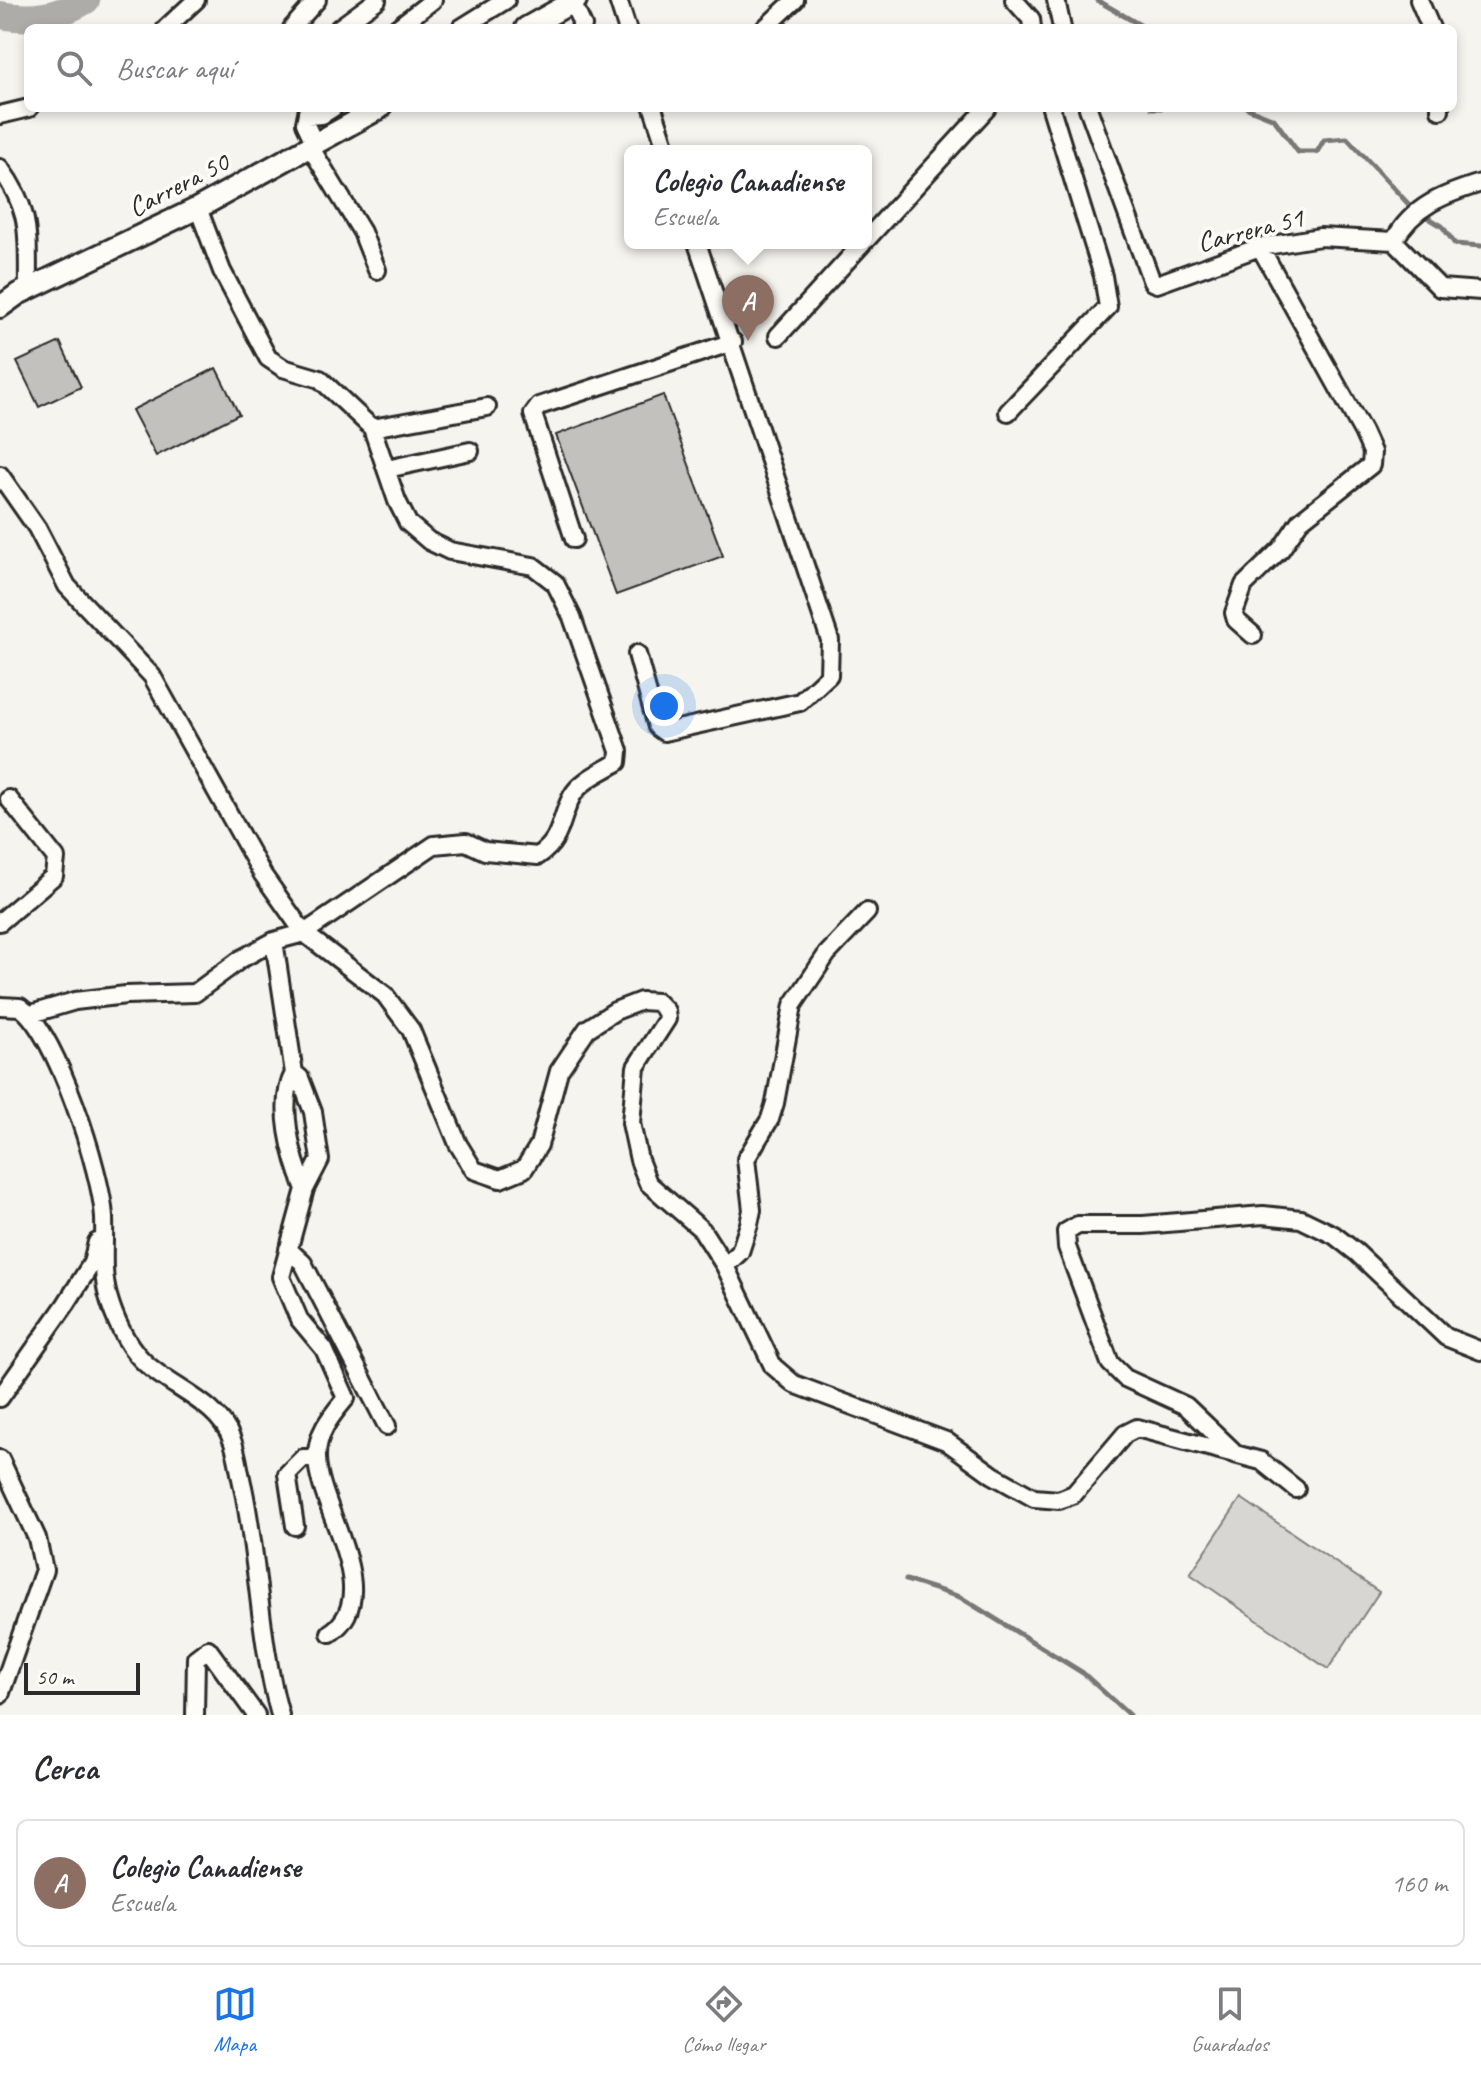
<!DOCTYPE html>
<html lang="es">
<meta charset="utf-8">
<style>
body{margin:0;font-family:Caveat,sans-serif;background:#f2f2f3;color:#2b2b33}
.scale{position:absolute;left:24px;bottom:20px;width:116px;box-sizing:border-box;padding-left:8px;border:4px solid #2b2b2b;border-top:0;font-size:22px;line-height:28px;white-space:nowrap;color:#2b2b2b;-webkit-text-stroke:6px #fdfcf7;paint-order:stroke}
.you{position:absolute;left:664px;top:706px;width:28px;height:28px;margin:-20px;border:6px solid #fff;border-radius:50%;background:#1a73e8;box-shadow:0 0 0 12px #1a73e833}
.badge{display:grid;place-items:center;width:52px;height:52px;border-radius:50%;background:#1a73e8;color:#fff;font-size:26px;font-weight:700}
.pin{position:absolute;translate:-50% -66px;filter:drop-shadow(0 2px 4px #0008)}
.pin::after{content:'';position:absolute;top:42px;width:28px;height:24px;background:inherit;clip-path:polygon(0 0,100% 0,50% 100%)}
.popup{position:absolute;left:624px;top:145px;width:248px;height:104px;box-sizing:border-box;display:grid;place-content:center;border-radius:12px;background:#fff;filter:drop-shadow(0 2px 6px #0005);font-size:26px;white-space:nowrap;color:#7c7c81}
.popup b{font-size:30px;color:#2b2b33}
.popup::after{content:'';position:absolute;left:50%;top:100%;margin-left:-16px;border:16px solid transparent;border-top-color:#fff}
.list{margin:0;padding:0;list-style:none}
h2{display:flex;justify-content:space-between;align-items:center;height:104px;margin:0;padding:0 32px;font-size:34px}
h2 small{font-size:26px;font-weight:400;color:#7c7c81}
.list li{display:grid;grid-template-columns:52px 1fr auto;gap:24px;align-items:center;box-sizing:border-box;height:128px;margin:0 16px 16px;padding:0 16px;border:2px solid #e1e1e2;border-radius:12px}
.list b{display:block;font-size:30px;white-space:nowrap}
.list p{margin:0;font-size:26px;white-space:nowrap;color:#7c7c81}
.list em{font-size:26px;font-style:normal;color:#7c7c81}
.icon{flex:none;width:44px;height:44px;fill:none;stroke:currentColor;stroke-width:2;stroke-linecap:round;stroke-linejoin:round}
.map{position:relative;flex:none;width:1481px;height:1715px;overflow:hidden}
.search{position:absolute;background:#fff;box-shadow:0 4px 12px #0003;left:24px;right:24px;top:24px;height:88px;display:flex;align-items:center;gap:20px;box-sizing:border-box;padding:0 28px;border-radius:12px;color:#7c7c81;font-size:30px}
.sheet{height:248px;background:#fff}
nav{display:flex;justify-content:space-around;align-items:center;box-sizing:border-box;height:112px;border-top:2px solid #e1e1e2;background:#fff;font-size:22px;color:#7c7c81}
nav a{display:grid;justify-items:center;gap:4px}
nav .on{color:#1a73e8}
.map>svg:first-child{display:block}
.green{fill:#d7d6d2;stroke:#81807e;stroke-width:2}
.lines{fill:none;stroke-linecap:round;stroke-linejoin:round}
.stream{stroke:#797877;stroke-width:5}
.river{stroke:#adaca9;stroke-width:28}
.building{fill:#c2c1be;stroke:#2b2b2b;stroke-width:2}
.minor-casing{stroke:#2b2b2b;stroke-width:22}
.major-casing{stroke:#2b2b2b;stroke-width:26}
.minor{stroke:#fdfcf7;stroke-width:16}
.major{stroke:#fdfcf7;stroke-width:20}
.labels{text-anchor:middle;stroke-width:7;stroke-linejoin:round;paint-order:stroke}
.street-label{font-size:28px;fill:#2b2b2b;stroke:#fdfcf7}
</style>
<div class="map">
<svg width="1481" height="1715" viewBox="0 0 1481 1715">
<rect width="100%" height="100%" fill="#f5f4ef"/>
<filter id="ink" filterUnits="userSpaceOnUse"><feTurbulence type="fractalNoise" baseFrequency=".0125" numOctaves="2"/><feDisplacementMap in="SourceGraphic" scale="16" xChannelSelector="R" yChannelSelector="G"/><feConvolveMatrix kernelMatrix="1 2 1 2 8 2 1 2 1" color-interpolation-filters="sRGB"/></filter>
<g filter="url(#ink)">
<path class="green" d="M1241 1498 1379 1592 1328 1669 1190 1574Z"/>
<g class="lines">
<path class="stream" d="M1097 0 1145 28
M1152 108H1162
M1247 108 1274 119 1298 152H1317L1324 140 1347 138 1413 209
M1422 214 1442 226 1455 244 1481 246
M906 1580 960 1597 1083 1673 1129 1715"/>
<path class="river" d="M0 15C31 21 58 17 86 0"/>
</g>
<path class="building" d="M60 342 81 387 39 407 17 362Z
M216 368 239 414 156 456 132 410Z
M663 395 723 556 616 595 556 435Z"/>
<g class="lines">
<defs>
<path id="minor" d="M618 0 627 28
M1014 0 1031 19 1032 28
M1056 0 1062 28
M1419 0 1431 28
M572 2 583 26 580 28
M166 28 196 0
M292 28 317 0
M339 28 377 0
M397 28 433 0
M461 28 506 0
M765 28 795 0
M308 108 305 123 314 142
M653 108 667 151
M1088 108 1152 282 1157 284 1260 247 1320 237 1394 241C1412 206 1445 194 1481 183
M1440 110V108
M0 115 29 108
M307 116 322 115 333 108
M309 145 362 232 377 270
M0 168C33 213 27 236 28 289
M866 240 987 108
M1394 241 1440 288 1481 291
M778 336 863 243
M1008 412 1108 307 1103 276 1051 108
M372 428 487 407
M387 469 470 451
M0 475 37 528 67 586 152 676 263 875 304 933 385 995 411 1030 458 1144 474 1170 500 1179 524 1169 539 1145 559 1071 587 1029 615 1011 641 1001 657 1002 666 1011 667 1019 636 1067 631 1123 639 1160 648 1183 702 1230 725 1266 773 1366 794 1384 946 1441 993 1475 1034 1498 1059 1500 1074 1494 1125 1434 1137 1428 1261 1461 1296 1489
M574 539 533 414 539 406 733 342
M1253 635 1236 620 1234 613 1244 585 1281 549 1300 521 1371 465 1372 452 1363 432 1260 247
M637 654 657 727 664 732 800 702 829 675 830 640 697 243
M0 922 54 876 56 858 9 799
M274 941 294 1073 300 1078 313 1112 320 1160 305 1189 281 1277 299 1319 324 1349 346 1398C332 1415 316 1433 317 1458 318 1508 386 1596 330 1633
M0 1006 20 1007C56 1031 102 1173 104 1218 105 1244 101 1271 108 1296 114 1318 126 1344 142 1360 169 1388 218 1401 232 1440 238 1455 239 1472 243 1487 259 1563 259 1640 280 1715
M31 1014 75 1001 126 995 195 993 241 959 274 941 304 933 434 845 466 842 485 851 538 856C563 839 559 820 572 796 581 780 603 771 618 762L619 751 572 617 555 583 533 566 450 551 429 541 408 523 397 501 372 428 320 379 283 368 268 358 222 271 198 208
M294 1073C277 1104 292 1158 305 1189
M288 1249 303 1263 387 1426
M725 1266 740 1252 749 1224 752 1210 746 1159 770 1119 775 1103 793 1005 827 954 867 912
M0 1398 66 1304 92 1263 97 1242
M1232 1450 1186 1406 1125 1378 1110 1363 1067 1247 1066 1232 1078 1225H1143L1263 1215 1301 1219 1334 1235 1357 1253 1446 1337 1481 1351
M0 1459 37 1538 44 1570 0 1695
M295 1526 287 1474 303 1458H317
M195 1715 196 1658 208 1649 256 1715"/>
<path id="major" d="M526 28 576 0
M0 307 18 294 198 208 380 108"/>
</defs>
<use href="#minor" class="minor-casing"/>
<use href="#major" class="major-casing"/>
<use href="#minor" class="minor"/>
<use href="#major" class="major"/>
</g>
</g>
<g class="labels">
<g class="street-label">
<text transform="translate(178 184) rotate(-27)" y="10">Carrera 50</text>
<text transform="translate(1250 229) rotate(-14)" y="10">Carrera 51</text>
</g>
</g>
</svg>
<div class="scale">50 m</div>
<div class="you"></div>
<div class="pin badge" style="left:748px;top:341px;background:#8d6e63">A</div>
<div class="popup"><b>Colegio Canadiense</b>Escuela</div>
<div class="search"><svg class="icon" aria-label="search" viewBox="0 0 24 24"><circle cx="10" cy="10" r="6"/><path d="M15 15l6 6"/></svg>Buscar aquí</div>
</div>
<section class="sheet">
<h2>Cerca<small></small></h2>
<ul class="list">
<li><span class="badge" style="background:#8d6e63">A</span><div><b>Colegio Canadiense</b><p>Escuela</p></div><em>160 m</em></li>
</ul>
</section>
<nav>
<a class="on"><svg class="icon" aria-label="map" viewBox="0 0 24 24"><path d="M3 6l6-2 6 2 6-2v14l-6 2-6-2-6 2zM9 4v14M15 6v14"/></svg>Mapa</a>
<a><svg class="icon" aria-label="directions" viewBox="0 0 24 24"><path d="M12 3l9 9-9 9-9-9zM9 14v-3h6M13 9l2 2-2 2"/></svg>Cómo llegar</a>
<a><svg class="icon" aria-label="saved" viewBox="0 0 24 24"><path d="M7 4h10v16l-5-4-5 4z"/></svg>Guardados</a>
</nav>
